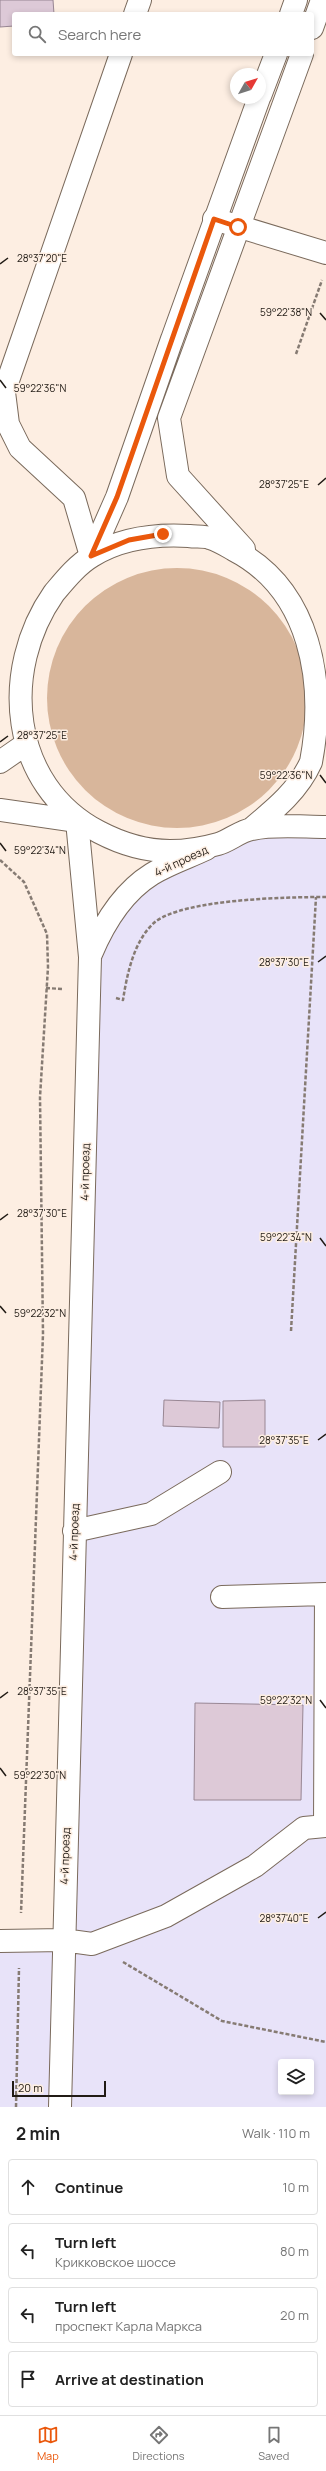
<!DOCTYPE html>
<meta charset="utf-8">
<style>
body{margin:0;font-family:Manrope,sans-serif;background:#f6f6f6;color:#222}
.controls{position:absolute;right:12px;bottom:12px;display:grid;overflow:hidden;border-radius:4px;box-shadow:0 2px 6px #0003}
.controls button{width:36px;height:36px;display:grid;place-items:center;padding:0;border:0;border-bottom:1px solid #e0e0e0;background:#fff;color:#222;font:20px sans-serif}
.compass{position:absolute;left:230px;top:68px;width:36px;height:36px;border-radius:50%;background:#fff;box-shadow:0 2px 6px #0003;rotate:51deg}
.scale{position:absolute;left:12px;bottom:10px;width:94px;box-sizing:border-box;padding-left:4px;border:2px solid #211b15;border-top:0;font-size:11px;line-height:14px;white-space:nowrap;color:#211b15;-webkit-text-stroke:3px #fdeee2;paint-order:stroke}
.stop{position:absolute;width:12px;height:12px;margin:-9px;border:3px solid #ea580c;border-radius:50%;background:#fff}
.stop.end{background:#ea580c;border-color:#fff;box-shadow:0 1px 4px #0008}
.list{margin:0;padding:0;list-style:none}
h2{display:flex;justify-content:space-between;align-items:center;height:52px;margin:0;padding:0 16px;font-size:17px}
h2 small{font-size:13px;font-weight:400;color:#767676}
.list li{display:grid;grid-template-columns:26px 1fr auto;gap:12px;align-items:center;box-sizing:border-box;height:56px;margin:0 8px 8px;padding:0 8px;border:1px solid #e0e0e0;border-radius:4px}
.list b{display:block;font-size:15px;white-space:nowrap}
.list p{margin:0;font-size:13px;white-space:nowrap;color:#767676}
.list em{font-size:13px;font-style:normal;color:#767676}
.icon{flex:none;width:22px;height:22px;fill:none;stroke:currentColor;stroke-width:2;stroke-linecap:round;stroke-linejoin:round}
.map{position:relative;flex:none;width:326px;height:2107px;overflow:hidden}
.search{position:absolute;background:#fff;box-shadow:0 2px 6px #0003;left:12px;right:12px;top:12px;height:44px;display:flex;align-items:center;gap:10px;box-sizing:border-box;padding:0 14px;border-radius:4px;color:#767676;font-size:15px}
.sheet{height:308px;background:#fff}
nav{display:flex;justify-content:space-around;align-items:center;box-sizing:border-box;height:56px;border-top:1px solid #e0e0e0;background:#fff;font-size:11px;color:#767676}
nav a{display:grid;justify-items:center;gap:2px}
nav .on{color:#ea580c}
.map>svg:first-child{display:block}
.industrial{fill:#e8e3f9;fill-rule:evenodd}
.green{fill:#d8b69b}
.building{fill:#ddc9d7;stroke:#988693}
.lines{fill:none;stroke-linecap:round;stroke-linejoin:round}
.minor-casing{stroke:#7a6a5c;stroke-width:24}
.major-casing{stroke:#7a6a5c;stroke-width:24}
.path{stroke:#867b73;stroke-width:2.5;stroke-dasharray:4 2;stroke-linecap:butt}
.minor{stroke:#fff;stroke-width:22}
.major{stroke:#fff;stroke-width:22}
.route{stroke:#ea580c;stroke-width:5}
.ticks{fill:none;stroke:#211b15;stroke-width:1.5}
.labels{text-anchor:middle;stroke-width:3;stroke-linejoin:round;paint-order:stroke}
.street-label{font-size:11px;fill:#211b15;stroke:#fdeee2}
.ticks-label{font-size:10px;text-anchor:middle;fill:#211b15;stroke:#fdeee2;stroke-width:3;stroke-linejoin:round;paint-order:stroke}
</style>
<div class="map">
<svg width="326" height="2107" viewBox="0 0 326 2107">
<rect width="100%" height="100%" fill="#fdeee2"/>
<path class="industrial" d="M326 828V2107H0V1941L63 1940 90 957 170 851ZM281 2062H311V2092H281Z"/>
<path class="green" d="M47 698a130 130 0 1 1 260 0a130 130 0 1 1-260 0Z"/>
<path class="building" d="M0 0H53L54 14H14V26L0 27Z
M164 1400 220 1402 219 1428 163 1426Z
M265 1400V1447H223V1401Z
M195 1703 303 1705 301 1800H194Z"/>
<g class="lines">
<defs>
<path id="minor" d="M135 14 140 0
M214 219 326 253
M91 556 74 498 20 448 8 424 4 392 121 54
M91 954C104 923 123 892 152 874 168 864 189 857 206 849
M74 1531 151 1514 220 1472
M222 1597 326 1594 325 1826
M0 1941 63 1940 92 1944 166 1916 255 1866 304 1828 326 1826
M60 2107 90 957 77 821"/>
<path id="major" d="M291 14 296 0
M312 28 322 0
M260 96 276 54
M171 342 259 98
M244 549 178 476 169 418 302 54
M91 556 117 497 172 339
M0 762 23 746
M0 810 77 821
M251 829C274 810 298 791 311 762 326 682 311 590 234 550 227 546 218 540 210 538 204 536 196 537 189 536 156 534 121 538 92 556 77 565 65 580 54 593 0 670 9 785 99 832 120 843 146 851 170 851 185 851 204 848 218 844 229 841 240 831 252 829 273 824 303 827 326 827"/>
</defs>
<use href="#minor" class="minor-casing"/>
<use href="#major" class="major-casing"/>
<path class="path" d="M296 354 322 280
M0 860 24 882 47 934 48 967 40 1097 43 1334 21 1913
M46 988 62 989
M116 998 123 1000C127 974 134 940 155 922 184 899 287 897 326 897
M291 1331 316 897
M123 1962 222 2021 326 2042
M16 2107 19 1968"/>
<use href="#minor" class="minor"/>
<use href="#major" class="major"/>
</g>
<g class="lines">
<path class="route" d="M163 534 129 540 91 556 117 497 214 219 238 227"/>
</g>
<path class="ticks" d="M0 264 8 258M320 313 326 320M0 380 6 388M318 485 326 478M0 742 8 736M320 775 326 783M0 843 6 851M318 962 326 956M0 1220 8 1214M320 1238 326 1246M0 1306 6 1313M318 1440 326 1434M0 1698 8 1692M320 1700 326 1708M0 1768 6 1776M318 1918 326 1912"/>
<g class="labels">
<g class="street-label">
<text transform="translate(181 861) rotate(-25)" y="4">4-й проезд</text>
<text transform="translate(85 1172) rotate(-89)" y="4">4-й проезд</text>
<text transform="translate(74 1532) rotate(-88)" y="4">4-й проезд</text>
<text transform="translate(65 1856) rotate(-88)" y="4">4-й проезд</text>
</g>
</g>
<g class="ticks-label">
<text x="42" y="262">28°37'20"E</text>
<text x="286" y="316">59°22'38"N</text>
<text x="40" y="392">59°22'36"N</text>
<text x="284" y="488">28°37'25"E</text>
<text x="42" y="739">28°37'25"E</text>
<text x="286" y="779">59°22'36"N</text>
<text x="40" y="854">59°22'34"N</text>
<text x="284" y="966">28°37'30"E</text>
<text x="42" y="1217">28°37'30"E</text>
<text x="286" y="1241">59°22'34"N</text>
<text x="40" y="1317">59°22'32"N</text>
<text x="284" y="1444">28°37'35"E</text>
<text x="42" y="1695">28°37'35"E</text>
<text x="286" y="1704">59°22'32"N</text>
<text x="40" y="1779">59°22'30"N</text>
<text x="284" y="1922">28°37'40"E</text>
</g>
</svg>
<div class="controls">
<button><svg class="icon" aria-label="layers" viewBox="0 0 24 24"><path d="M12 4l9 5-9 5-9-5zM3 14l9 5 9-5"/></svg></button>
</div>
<svg class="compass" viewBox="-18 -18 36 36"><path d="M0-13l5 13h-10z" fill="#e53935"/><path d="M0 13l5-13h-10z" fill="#767676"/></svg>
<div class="scale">20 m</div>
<div class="stop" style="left:238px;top:227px"></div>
<div class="stop end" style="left:163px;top:534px"></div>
<div class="search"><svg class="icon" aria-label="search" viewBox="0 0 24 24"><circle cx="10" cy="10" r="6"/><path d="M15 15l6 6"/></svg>Search here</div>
</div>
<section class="sheet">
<h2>2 min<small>Walk · 110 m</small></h2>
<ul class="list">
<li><svg class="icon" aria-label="ahead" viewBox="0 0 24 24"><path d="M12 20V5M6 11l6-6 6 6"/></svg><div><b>Continue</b></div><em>10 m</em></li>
<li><svg class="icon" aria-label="left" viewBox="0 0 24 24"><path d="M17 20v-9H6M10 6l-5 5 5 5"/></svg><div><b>Turn left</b><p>Крикковское шоссе</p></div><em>80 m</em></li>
<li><svg class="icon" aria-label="left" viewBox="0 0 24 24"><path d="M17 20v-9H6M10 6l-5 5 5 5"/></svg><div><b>Turn left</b><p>проспект Карла Маркса</p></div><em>20 m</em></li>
<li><svg class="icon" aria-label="arrive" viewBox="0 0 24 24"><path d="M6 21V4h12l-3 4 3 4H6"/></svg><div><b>Arrive at destination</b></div></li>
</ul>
</section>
<nav>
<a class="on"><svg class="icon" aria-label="map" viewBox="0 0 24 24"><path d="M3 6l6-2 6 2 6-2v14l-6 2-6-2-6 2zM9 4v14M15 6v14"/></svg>Map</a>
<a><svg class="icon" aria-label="directions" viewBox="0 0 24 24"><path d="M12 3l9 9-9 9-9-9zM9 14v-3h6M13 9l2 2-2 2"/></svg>Directions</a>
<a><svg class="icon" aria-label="saved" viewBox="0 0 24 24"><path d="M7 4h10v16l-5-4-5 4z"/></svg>Saved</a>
</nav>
